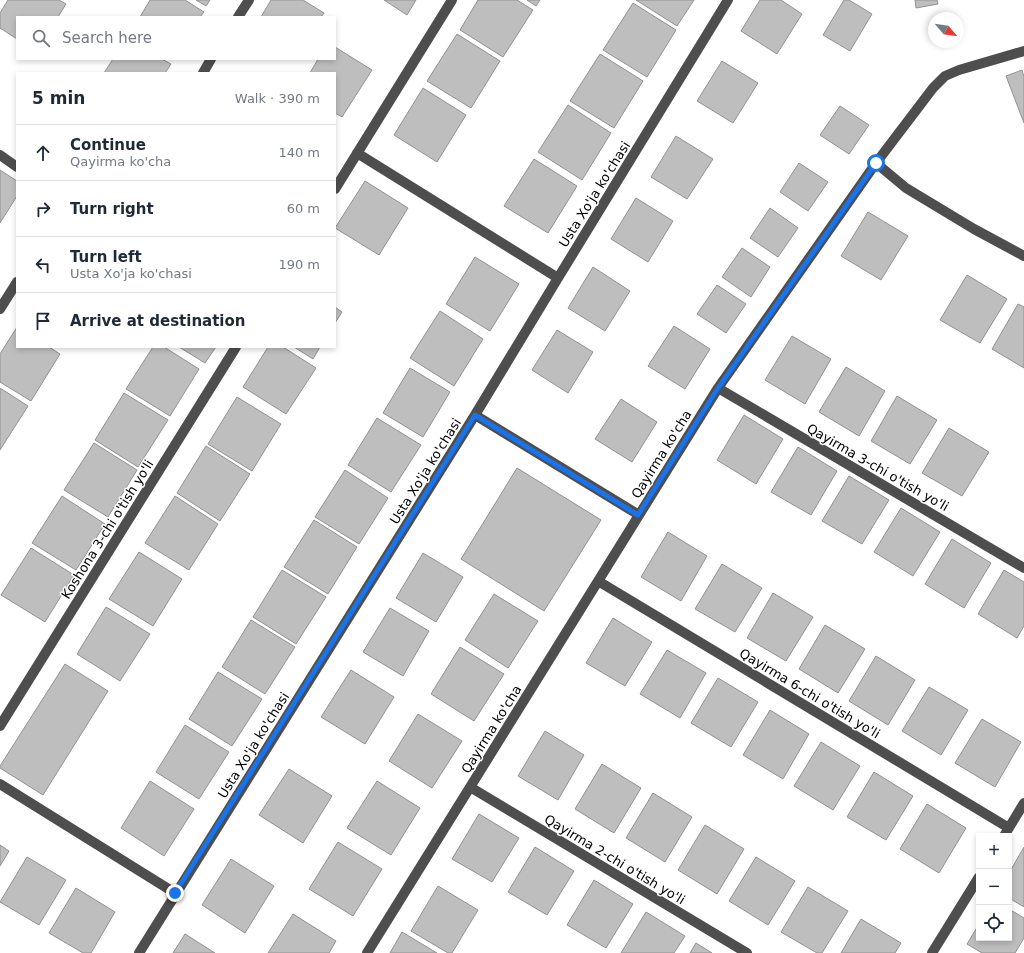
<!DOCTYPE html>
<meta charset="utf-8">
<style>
body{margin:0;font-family:"DejaVu Sans",sans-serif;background:#f2f2f3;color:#1f2937}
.controls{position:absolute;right:12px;bottom:12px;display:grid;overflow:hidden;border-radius:0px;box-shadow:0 2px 6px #0003}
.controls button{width:36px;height:36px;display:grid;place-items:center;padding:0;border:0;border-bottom:1px solid #e0e1e3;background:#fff;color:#1f2937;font:20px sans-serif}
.compass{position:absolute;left:928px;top:12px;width:36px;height:36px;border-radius:50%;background:#fff;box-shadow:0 2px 6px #0003;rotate:119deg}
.stop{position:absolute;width:12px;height:12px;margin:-9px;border:3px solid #1a73e8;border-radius:50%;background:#fff}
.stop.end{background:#1a73e8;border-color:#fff;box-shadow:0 1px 4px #0008}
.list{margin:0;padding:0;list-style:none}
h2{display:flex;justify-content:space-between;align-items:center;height:52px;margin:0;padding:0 16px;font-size:17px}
h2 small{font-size:13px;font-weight:400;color:#747a83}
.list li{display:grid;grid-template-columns:26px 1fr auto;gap:12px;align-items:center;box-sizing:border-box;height:56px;padding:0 16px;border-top:1px solid #e0e1e3}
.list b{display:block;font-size:15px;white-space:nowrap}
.list p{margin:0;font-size:13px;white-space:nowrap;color:#747a83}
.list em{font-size:13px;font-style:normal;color:#747a83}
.icon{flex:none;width:22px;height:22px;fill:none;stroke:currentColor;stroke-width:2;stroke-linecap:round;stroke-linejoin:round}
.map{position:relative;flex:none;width:1024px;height:953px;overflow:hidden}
.search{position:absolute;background:#fff;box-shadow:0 2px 6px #0003;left:16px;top:16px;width:320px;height:44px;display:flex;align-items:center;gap:10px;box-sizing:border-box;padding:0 14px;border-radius:0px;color:#747a83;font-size:15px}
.panel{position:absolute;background:#fff;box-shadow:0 2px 6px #0003;left:16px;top:72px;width:320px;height:276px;border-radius:0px}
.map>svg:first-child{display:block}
.building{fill:#bebebe;stroke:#929292}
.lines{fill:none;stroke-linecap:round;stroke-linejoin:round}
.minor{stroke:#4e4e4e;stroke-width:10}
.route{stroke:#1a73e8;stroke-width:5}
.labels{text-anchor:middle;stroke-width:3;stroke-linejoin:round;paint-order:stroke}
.street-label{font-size:13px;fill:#000;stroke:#fff}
</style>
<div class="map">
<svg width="1024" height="953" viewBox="0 0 1024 953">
<rect width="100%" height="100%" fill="#fff"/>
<path class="building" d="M8 0H59L66 4 58 17H17V39L0 28V13Z
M150 0H185L204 12 200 17H140Z
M196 0H210L206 6Z
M271 0H303L324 13 321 17H261Z
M384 0H416L407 15Z
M478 0H517L533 10 503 57 460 30Z
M527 0H540L536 6Z
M636 0H694L677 26Z
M760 0H781L802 14 777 54 741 31Z
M844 0H849L872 14 850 51 823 35Z
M915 0H937L938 4 916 8Z
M633 3 676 30 647 77 603 50Z
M457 34 500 61 471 108 427 81Z
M335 47 372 70 342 117 335 113V73H310L318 59H335Z
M600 54 643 81 614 128 570 101Z
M113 59H162L171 64 165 73H104Z
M722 61 758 83 733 123 697 101Z
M1022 70 1024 77V123L1006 76Z
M423 88 466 115 437 162 394 135Z
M568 105 611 133 582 180 538 152Z
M840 106 869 125 849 154 820 135Z
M676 136 713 159 687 199 651 177Z
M534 159 577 186 548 233 504 206Z
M799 163 828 182 808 211 780 192Z
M0 170 17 181V196L0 223Z
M365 181 408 208 379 255 335 228Z
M636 198 673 221 648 262 611 239Z
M770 208 798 228 778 257 750 238Z
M868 212 908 236 881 280 841 256Z
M742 248 770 267 751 297 722 277Z
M475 257 519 284 490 331 446 304Z
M593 267 630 291 605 331 568 308Z
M967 275 1007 299 980 343 940 320Z
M717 285 746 304 726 333 697 314Z
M1018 304 1024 307V368L992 349Z
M335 307 342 312 335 323Z
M440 311 483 339 454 386 410 358Z
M674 326 710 349 685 389 648 366Z
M17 327V347H49L60 354 31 401 0 382V354Z
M557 330 593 352 568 393 532 370Z
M792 336 831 359 805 404 765 380Z
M153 347H164L199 369 170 416 126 389Z
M179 347H216L205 363Z
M268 347H283L316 368 286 414 243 387Z
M294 347H320L313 359Z
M846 367 885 391 859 436 819 412Z
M410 368 450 392 423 437 383 413Z
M0 388 28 406 0 450Z
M124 393 168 420 138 467 95 440Z
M897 396 937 420 910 464 871 441Z
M237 397 281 424 252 471 208 444Z
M621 399 657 422 632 462 595 439Z
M744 415 783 439 756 484 717 460Z
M377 418 421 445 391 492 348 465Z
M949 428 989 452 962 496 922 473Z
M94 443 137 470 108 517 64 490Z
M206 446 250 474 220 521 177 493Z
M798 447 837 471 811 515 771 492Z
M517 468 601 520 544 611 461 559Z
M345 470 388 498 359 544 315 517Z
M849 476 889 500 862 544 822 521Z
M62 496 105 524 76 570 32 543Z
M175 496 218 524 189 570 145 543Z
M901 508 940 532 913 576 874 552Z
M314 520 357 547 328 594 284 567Z
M668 532 707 556 681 601 641 577Z
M952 539 991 563 964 608 925 584Z
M31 548 74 575 45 622 1 595Z
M139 552 182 579 153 626 109 599Z
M423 553 463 577 436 622 396 598Z
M722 564 762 588 735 632 695 609Z
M282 570 326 597 296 644 253 617Z
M1004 570 1024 582V626L1017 638 978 614Z
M773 593 813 617 786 661 747 638Z
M494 594 538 621 508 668 465 640Z
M106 607 150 634 120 681 77 654Z
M390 608 429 631 403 676 363 652Z
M613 618 652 642 625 686 586 663Z
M251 620 295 647 265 694 222 667Z
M825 625 865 649 838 693 799 669Z
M460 647 504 674 474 721 431 694Z
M667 650 706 673 680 718 640 694Z
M876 656 915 680 888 725 849 701Z
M65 664 108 691 43 795 0 768V766Z
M351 670 394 697 365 744 321 717Z
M218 672 262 699 232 746 189 719Z
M718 678 758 702 731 747 691 723Z
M929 687 968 710 941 755 902 731Z
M770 710 809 734 783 779 743 755Z
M418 714 462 741 432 788 389 761Z
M982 719 1021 742 995 787 955 763Z
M185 725 229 752 199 799 156 772Z
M545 731 584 755 558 800 518 776Z
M821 742 860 766 833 810 794 786Z
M602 764 641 788 614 833 575 809Z
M289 769 332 796 303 843 259 815Z
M874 772 913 796 886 840 847 817Z
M150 781 194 809 164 856 121 828Z
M377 781 420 808 391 855 347 828Z
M653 793 692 817 665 862 626 838Z
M927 804 966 828 939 873 900 849Z
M479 814 519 838 492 882 452 859Z
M705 825 744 849 717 894 678 870Z
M338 842 382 869 353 916 309 889Z
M0 845 9 851 0 866Z
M535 847 574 871 547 915 508 892Z
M1024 847V907L1009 898V873Z
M27 857 66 880 39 925 0 902Z
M756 857 795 881 768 925 729 901Z
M231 859 274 886 245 933 202 905Z
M594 880 633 904 606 948 567 925Z
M438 886 478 910 452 953H448L411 931Z
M808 887 848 911 822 953H817L781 932Z
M76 888 115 912 91 953H83L49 933Z
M1009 909 1024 918V938L1015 953H982L967 944 979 924V938H1009Z
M646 912 685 936 674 953H621Z
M293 914 336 941 329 953H268Z
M861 919 901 943 895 953H841Z
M402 932 437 953H390Z
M185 934 215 953H173Z
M696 943 712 953H690Z"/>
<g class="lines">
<path class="minor" d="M238 17 249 0
M203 73 211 59
M357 153 558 278
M0 155 17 167
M876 163 906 188 974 229 1024 256
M335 189 452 0
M0 309 17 282
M718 388 1024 568
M475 415 639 515
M598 581 1009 828
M0 726 236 347
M0 784 175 893
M470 787 747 953
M1004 836 1024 803
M139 953 475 415 558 278 728 0
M367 953 718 388 876 163 933 88 945 76 959 70 1024 51
M932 953 979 877"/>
</g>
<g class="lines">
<path class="route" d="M175 893 475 415 638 515 718 388 876 163"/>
</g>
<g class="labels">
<g class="street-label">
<text transform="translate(594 194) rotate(-58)" y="5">Usta Xo'ja ko'chasi</text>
<text transform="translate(661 454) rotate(-58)" y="5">Qayirma ko'cha</text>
<text transform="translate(878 467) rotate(30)" y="5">Qayirma 3-chi o'tish yo'li</text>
<text transform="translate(425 471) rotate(-58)" y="5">Usta Xo'ja ko'chasi</text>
<text transform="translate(107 529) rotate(-58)" y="5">Koshona 3-chi o'tish yo'li</text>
<text transform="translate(810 693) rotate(31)" y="5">Qayirma 6-chi o'tish yo'li</text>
<text transform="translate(491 729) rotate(-58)" y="5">Qayirma ko'cha</text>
<text transform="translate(253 745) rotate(-58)" y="5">Usta Xo'ja ko'chasi</text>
<text transform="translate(615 859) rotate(31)" y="5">Qayirma 2-chi o'tish yo'li</text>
</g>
</g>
</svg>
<div class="controls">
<button>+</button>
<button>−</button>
<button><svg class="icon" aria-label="locate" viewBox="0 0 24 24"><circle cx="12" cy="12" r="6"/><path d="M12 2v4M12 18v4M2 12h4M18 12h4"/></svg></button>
</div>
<svg class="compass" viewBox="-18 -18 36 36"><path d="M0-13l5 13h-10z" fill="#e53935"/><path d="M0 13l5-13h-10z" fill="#747a83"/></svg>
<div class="stop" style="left:876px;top:163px"></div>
<div class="stop end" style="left:175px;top:893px"></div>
<div class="search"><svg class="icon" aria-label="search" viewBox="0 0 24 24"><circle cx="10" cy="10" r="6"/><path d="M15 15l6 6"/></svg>Search here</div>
<section class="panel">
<h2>5 min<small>Walk · 390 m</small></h2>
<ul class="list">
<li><svg class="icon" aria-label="ahead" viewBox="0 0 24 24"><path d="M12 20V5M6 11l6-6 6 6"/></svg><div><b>Continue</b><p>Qayirma ko'cha</p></div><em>140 m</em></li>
<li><svg class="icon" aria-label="right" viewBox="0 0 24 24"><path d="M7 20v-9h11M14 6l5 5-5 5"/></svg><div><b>Turn right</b></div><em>60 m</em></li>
<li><svg class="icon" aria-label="left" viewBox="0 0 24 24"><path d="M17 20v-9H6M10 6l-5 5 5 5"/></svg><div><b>Turn left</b><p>Usta Xo'ja ko'chasi</p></div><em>190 m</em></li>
<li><svg class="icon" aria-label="arrive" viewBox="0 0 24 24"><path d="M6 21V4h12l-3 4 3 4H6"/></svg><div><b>Arrive at destination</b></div></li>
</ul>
</section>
</div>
